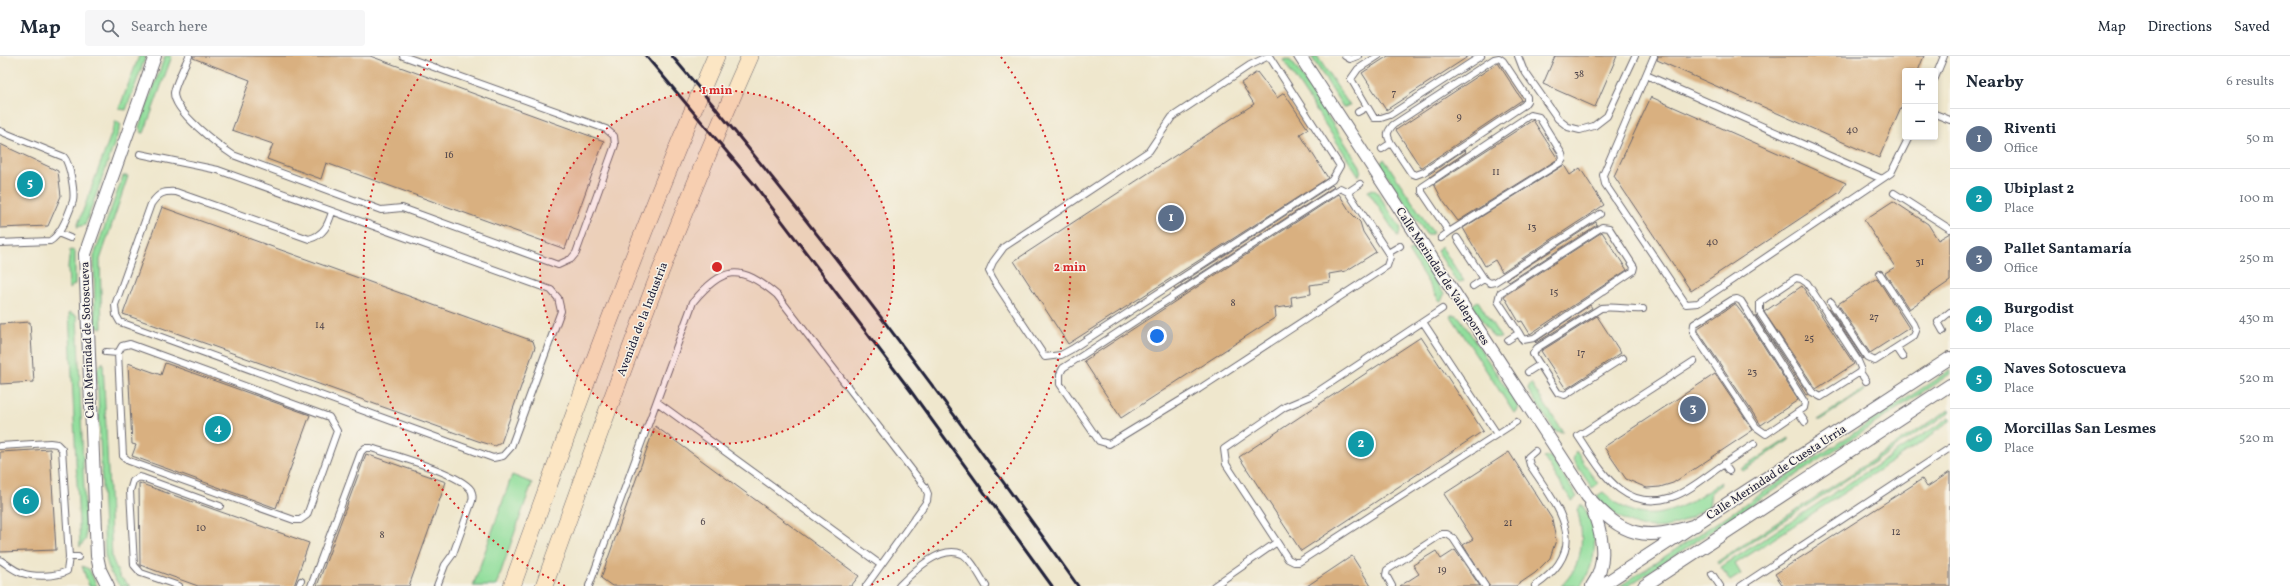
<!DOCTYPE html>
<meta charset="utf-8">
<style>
body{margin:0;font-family:Vollkorn,serif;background:#f6f6f7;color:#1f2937}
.controls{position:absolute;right:12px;top:12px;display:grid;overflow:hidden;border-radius:4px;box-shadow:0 2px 6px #0003}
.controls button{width:36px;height:36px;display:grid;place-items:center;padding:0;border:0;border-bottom:1px solid #e0e1e3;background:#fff;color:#1f2937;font:20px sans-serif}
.you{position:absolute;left:1157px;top:280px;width:14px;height:14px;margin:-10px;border:3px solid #fff;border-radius:50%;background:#1a73e8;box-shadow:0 0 0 6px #1a73e833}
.badge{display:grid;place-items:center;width:26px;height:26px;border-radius:50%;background:#c8321e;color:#fff;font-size:13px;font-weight:700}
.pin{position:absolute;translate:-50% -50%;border:2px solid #fff;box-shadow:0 1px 4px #0006}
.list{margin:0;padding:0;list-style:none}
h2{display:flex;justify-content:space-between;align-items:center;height:52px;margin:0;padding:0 16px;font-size:17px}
h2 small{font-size:13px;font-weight:400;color:#747a83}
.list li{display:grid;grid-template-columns:26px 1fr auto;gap:12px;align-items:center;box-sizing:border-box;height:60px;padding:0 16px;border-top:1px solid #e0e1e3}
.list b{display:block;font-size:15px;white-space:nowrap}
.list p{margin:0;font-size:13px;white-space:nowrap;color:#747a83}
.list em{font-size:13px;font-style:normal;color:#747a83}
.icon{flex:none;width:22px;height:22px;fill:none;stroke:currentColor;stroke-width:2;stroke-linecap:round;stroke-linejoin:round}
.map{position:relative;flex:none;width:1950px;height:530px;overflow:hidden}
header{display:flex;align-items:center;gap:24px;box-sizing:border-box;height:56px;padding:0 20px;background:#fff;border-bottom:1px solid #e0e1e3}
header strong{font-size:19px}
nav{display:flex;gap:22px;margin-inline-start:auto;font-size:14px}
.search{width:280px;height:36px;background:#f6f6f7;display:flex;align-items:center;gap:10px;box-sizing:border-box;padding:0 14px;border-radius:4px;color:#747a83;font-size:15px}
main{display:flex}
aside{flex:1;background:#fff}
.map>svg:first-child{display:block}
.green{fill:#91de9b;stroke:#5a806b}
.building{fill:#d9b080}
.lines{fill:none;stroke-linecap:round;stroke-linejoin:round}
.service-casing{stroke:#6a676e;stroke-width:8}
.minor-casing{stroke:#6a676e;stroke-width:14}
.secondary-casing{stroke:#6a676e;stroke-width:18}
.service{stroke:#fff;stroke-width:6}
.minor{stroke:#fff;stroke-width:12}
.secondary{stroke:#fce6c4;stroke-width:17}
.rail{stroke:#22223b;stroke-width:3}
.ring{fill:none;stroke:#d62828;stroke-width:2;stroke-dasharray:2 4}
.labels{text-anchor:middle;stroke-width:3;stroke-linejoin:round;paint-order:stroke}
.number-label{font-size:10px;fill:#50464c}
.street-label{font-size:12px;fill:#22223b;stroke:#f7f3e8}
.centre{fill:#d62828;stroke:#f7f3e8;stroke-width:2}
.ring-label{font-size:12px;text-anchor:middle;font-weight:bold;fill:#d62828;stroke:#f7f3e8;stroke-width:3;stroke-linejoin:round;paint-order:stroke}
</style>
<header>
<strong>Map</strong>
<div class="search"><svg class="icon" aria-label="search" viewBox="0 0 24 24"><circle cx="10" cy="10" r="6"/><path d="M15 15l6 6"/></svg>Search here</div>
<nav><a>Map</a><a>Directions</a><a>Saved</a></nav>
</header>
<main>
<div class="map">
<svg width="1950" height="530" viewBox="0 0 1950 530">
<rect width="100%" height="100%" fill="#f7f3e8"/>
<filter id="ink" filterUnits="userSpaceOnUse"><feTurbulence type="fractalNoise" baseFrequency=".025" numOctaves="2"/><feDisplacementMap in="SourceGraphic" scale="8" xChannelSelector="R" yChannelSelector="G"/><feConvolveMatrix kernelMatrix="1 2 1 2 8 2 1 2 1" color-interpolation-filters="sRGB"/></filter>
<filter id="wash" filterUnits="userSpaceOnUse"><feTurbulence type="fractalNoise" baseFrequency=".012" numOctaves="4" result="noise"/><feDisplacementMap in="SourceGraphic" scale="16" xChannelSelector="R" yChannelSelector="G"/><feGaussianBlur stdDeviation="0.9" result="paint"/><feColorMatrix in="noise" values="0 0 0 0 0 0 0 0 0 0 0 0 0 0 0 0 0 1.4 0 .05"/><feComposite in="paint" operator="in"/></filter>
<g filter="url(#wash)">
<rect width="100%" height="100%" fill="#efe7cd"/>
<path class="green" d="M139 0H146L126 54 119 53Z
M165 0H172L144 77H142L139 71Z
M1311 0H1317L1350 50 1343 51Z
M1288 3 1293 7 1360 110 1361 114 1359 120 1283 4Z
M116 65 121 69 90 156 85 169 77 171Z
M1384 103 1433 177 1432 178H1426L1382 112 1381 107Z
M123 120H128L100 204 102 272 95 270 94 200Z
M1373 133 1377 136 1400 171 1401 174 1398 181 1368 135Z
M1441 190 1464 225 1459 226 1455 223 1437 195Z
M70 194 75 195V228L69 233 68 211Z
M1413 194 1418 197 1444 238 1442 244 1440 245 1437 241 1408 195Z
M1478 245 1501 282 1493 281 1472 249Z
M69 256 77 260 78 282 86 483 80 491Z
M1452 259H1457L1460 262 1518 350 1516 356 1514 357 1451 260Z
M103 306 112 502 120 521 130 530H120L110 516 105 499 97 313Z
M1950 314V318L1628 530H1620Z
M1531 327 1563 376 1555 375 1529 336 1528 332Z
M1864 333 1863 336 1820 364H1817Z
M1950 353V356L1718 508 1717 506Z
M1950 361V365L1933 376 1934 378 1735 508 1741 518 1730 525 1721 511Z
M1789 382V384L1743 415 1741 413Z
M1576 395 1598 428 1592 432 1573 404Z
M1547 401H1551L1577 441 1572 445 1544 402Z
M512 419 532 427 496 530H473Z
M1721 426 1720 430 1711 436 1709 450C1700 455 1691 462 1682 466 1650 481 1616 466 1597 440L1603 436C1646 477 1680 454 1721 426Z
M1582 449C1600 473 1598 507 1580 530H1561C1584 508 1585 481 1577 453Z
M82 510 89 513 97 530H89Z"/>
<g id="blocks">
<path class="building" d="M193 0H370L604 85 565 193 326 107 321 123 267 103 273 88 232 74 250 24 193 2Z
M1388 0H1469L1386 54 1362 17Z
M1555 0H1617L1595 51 1543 28Z
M1658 0H1924L1918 15H1905V43L1879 102 1657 4Z
M1498 7 1522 44 1421 112 1396 74Z
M1257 16 1277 42 1284 37 1308 73 1300 78 1328 122 1068 288 1014 205 1254 48 1241 27Z
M1651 41 1846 127 1840 136 1691 235 1614 120Z
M1533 64 1558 103 1458 165 1443 145 1434 128Z
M0 88 58 115 61 140 48 170 0 172Z
M1464 94 1466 96 1430 121 1428 119Z
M1564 109 1570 119 1580 112 1604 149 1502 216 1495 204 1485 210 1463 172Z
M1332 129 1334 131 1175 234 1174 232Z
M1339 138 1351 157 1360 166 1363 176 1376 196 1346 215 1329 218 1330 226 1310 229 1311 238 1291 241 1292 250 1275 252 1276 261 1121 362 1084 305Z
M1893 145 1928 168 1938 184 1950 177V225L1909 253 1885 217 1895 211 1864 164Z
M162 151 533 285 535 291 501 387 495 390 478 385 123 258Z
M1596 166 1597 169 1509 226 1507 223Z
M1602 176 1627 214 1530 278 1522 265 1519 266 1504 240Z
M1877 222 1909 272 1870 297 1838 248Z
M1802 230 1854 308 1816 333 1764 256Z
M1735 248 1748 265 1798 344 1761 369 1698 275V272Z
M1590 249 1592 252 1536 287 1535 286Z
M1829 253H1830L1863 302 1862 303Z
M1597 260 1621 297 1566 333 1541 295Z
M1756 260 1808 338 1806 339Z
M30 266 34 326 0 328V268Z
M1421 281 1483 375 1301 495 1239 401Z
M128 307 161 319 165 307 310 359 276 452 132 400 136 389 132 388Z
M1715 318 1753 374 1673 427 1660 431 1647 432 1626 423 1604 391Z
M655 370 859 520 851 530H612L601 522Z
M50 393 56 494 0 496V396Z
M1509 396 1552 463 1556 484 1550 502 1535 517 1516 530H1489L1463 489 1473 483 1444 438Z
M366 398 446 426 409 530H317Z
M1950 416V530H1783L1775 518 1922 423 1927 431Z
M139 427 309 487 294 530H198L140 509Z
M1455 494 1480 530H1400L1419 518 1413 509 1436 495 1441 503Z
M1352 500 1371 530H1307Z"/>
</g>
</g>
<g filter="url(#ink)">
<use href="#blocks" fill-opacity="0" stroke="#6a676e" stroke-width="1"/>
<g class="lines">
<defs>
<path id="service" d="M189 0C185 9 175 28 174 37 174 56 218 89 233 99L381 154 402 152 558 209 571 203 576 197 615 89 614 80 606 73 403 0
M1269 0 1340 110 1332 124 1072 293 1061 299 1045 301 993 223 989 215 993 206 1004 191 1149 95 1172 61 1250 9Z
M1345 0 1350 3 1358 0
M1378 0 1358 13 1351 23 1374 62H1381L1390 59 1481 0
M1518 0 1523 13 1558 63 1568 71 1580 74 1594 70 1607 60 1635 0
M1654 0 1603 119 1605 128 1686 248 1698 247 1891 117 1909 81
M1646 19 1882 123
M1935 22 1944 0
M1358 56 1367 51
M1935 58 1950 64
M0 75 64 101C70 108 75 136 73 145 69 157 61 179 50 185L0 187
M1382 93 1391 87 1411 117 1416 119 1424 116 1524 49 1527 45V41L1503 5 1499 2 1494 3 1393 69C1387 76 1386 79 1391 87
M140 98 218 114 551 234 558 242 561 255 511 391 503 400 493 402 120 266 116 259 115 249 151 148C159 137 163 135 176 136L309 183C324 179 328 169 332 156
M1348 136 1360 128
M1894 137 1950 173
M58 177 70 182
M1441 182 1449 176 1422 136V131L1530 59 1539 61 1562 98 1563 103 1561 106 1449 176
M1457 182 1484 223 1490 227 1495 226 1600 158
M1388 197 1348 136 1340 132 1063 312 1060 318V328L1099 385 1109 388 1199 333 1387 210 1390 201 1388 197 1400 190
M1473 230 1484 223
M1737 243 1741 245 1805 347 1804 352 1766 378 1756 371 1693 276 1694 268 1732 244Z
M1831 246 1867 301 1875 305 1914 280 1916 275 1913 268 1880 218
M1442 253 1311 340 1285 351 1224 393 1226 408 1288 503 1294 506H1299L1516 366
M1423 266 1497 378
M1943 275 1938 266 1950 256
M1508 284 1519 277 1498 245 1500 237 1602 171 1609 172 1634 211 1633 215 1534 282 1523 284 1519 277
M1897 292 1903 301
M106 296 118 297 123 400 129 405 294 464H300L307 459 337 375 329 361 130 288 122 290 118 297
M1623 302 1565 339 1558 337 1533 298 1537 292 1601 252C1615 250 1629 254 1643 253
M1694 305 1578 380C1601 414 1622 457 1672 441 1690 435 1709 418 1724 408L1729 415
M1528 316 1539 309
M1860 316 1861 312 1858 305 1807 227 1801 223 1796 222 1760 246V257L1812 336 1821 341 1860 316 1866 325
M657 346 881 509
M1798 356 1805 366
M0 390 50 387 57 388 62 393 69 501H78
M1535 395 1528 401 1530 409C1559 453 1593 491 1535 530
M1724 408 1754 388
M0 504C7 508 14 515 22 517 34 521 56 521 67 515L69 501
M1712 518 1720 530
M179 530 141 517 134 509 130 435 133 425 139 421 143 422 220 450
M299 530 301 525
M311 530 361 396 365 392H371C393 399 459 417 471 434 473 438 473 441 472 445L453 498 445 509 437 530
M589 530 693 246C723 210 740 208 777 239L925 431 928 438 927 445 866 530
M899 530C912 517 940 488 962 498 972 503 980 521 986 530
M1214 530 1277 486
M1392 530 1386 519 1387 514 1442 478H1447L1453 482 1485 530
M1741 530 1950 392"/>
<path id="minor" d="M1300 0 1587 440C1624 482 1644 485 1696 469
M1591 449C1601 474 1610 506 1592 530
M108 530 100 514 97 500 85 198 155 0
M1601 530 1950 302
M1644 530 1950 329"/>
<path id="secondary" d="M512 530C576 352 641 174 716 0
M544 530C608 351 673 173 750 0"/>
</defs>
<use href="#service" class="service-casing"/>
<use href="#minor" class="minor-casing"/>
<use href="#secondary" class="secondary-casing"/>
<use href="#service" class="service"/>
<use href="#minor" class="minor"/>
<use href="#secondary" class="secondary"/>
<path class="rail" d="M646 0 754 128 910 334 1052 530
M672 0C816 170 949 349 1078 530"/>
</g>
</g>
<circle cx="717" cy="211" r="177" fill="#d62828" fill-opacity=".12"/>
<g class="ring">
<circle cx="717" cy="211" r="177"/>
<path d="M565 530A353 353 0 0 1 433 1M1001 1A353 353 0 0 1 869 530"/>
</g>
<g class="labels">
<g class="number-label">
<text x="1579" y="21">38</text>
<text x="1394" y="40">7</text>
<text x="1459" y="64">9</text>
<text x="1852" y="77">40</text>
<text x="449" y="102">16</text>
<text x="1496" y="119">11</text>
<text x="1532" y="174">13</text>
<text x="1712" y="189">40</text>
<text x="1920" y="209">31</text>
<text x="1554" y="239">15</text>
<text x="1233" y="250">8</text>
<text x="1874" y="264">27</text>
<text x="320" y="272">14</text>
<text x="1809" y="285">25</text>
<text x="1581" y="300">17</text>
<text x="1752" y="319">23</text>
<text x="703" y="469">6</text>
<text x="1508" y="470">21</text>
<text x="201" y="475">10</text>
<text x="1896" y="479">12</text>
<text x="382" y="482">8</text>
<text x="1442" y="517">19</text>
</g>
<g class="street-label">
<text transform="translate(1443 220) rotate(57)" y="4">Calle Merindad de Valdeporres</text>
<text transform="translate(642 263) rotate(-69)" y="4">Avenida de la Industria</text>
<text transform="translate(87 284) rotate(-92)" y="4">Calle Merindad de Sotoscueva</text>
<text transform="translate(1776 416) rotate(-33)" y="4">Calle Merindad de Cuesta Urria</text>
</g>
</g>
<circle cx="717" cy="211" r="6" class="centre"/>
<g class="ring-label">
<text x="717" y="38">1 min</text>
<text x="1070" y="215">2 min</text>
</g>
</svg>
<div class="controls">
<button>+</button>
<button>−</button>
</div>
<div class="you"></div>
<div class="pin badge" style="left:1171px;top:162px;background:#5c6f8a">1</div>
<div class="pin badge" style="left:1361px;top:388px;background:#0f9aa8">2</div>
<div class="pin badge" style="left:1693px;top:353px;background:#5c6f8a">3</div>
<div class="pin badge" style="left:218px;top:373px;background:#0f9aa8">4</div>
<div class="pin badge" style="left:30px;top:128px;background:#0f9aa8">5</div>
<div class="pin badge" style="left:26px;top:445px;background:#0f9aa8">6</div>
</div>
<aside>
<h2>Nearby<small>6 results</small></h2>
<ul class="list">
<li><span class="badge" style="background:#5c6f8a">1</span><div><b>Riventi</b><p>Office</p></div><em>50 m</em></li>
<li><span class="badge" style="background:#0f9aa8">2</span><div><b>Ubiplast 2</b><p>Place</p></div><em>100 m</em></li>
<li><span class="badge" style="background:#5c6f8a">3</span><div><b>Pallet Santamaría</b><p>Office</p></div><em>250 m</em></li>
<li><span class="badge" style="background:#0f9aa8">4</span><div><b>Burgodist</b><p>Place</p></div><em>430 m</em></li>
<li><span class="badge" style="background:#0f9aa8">5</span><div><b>Naves Sotoscueva</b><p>Place</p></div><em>520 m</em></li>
<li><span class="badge" style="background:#0f9aa8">6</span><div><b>Morcillas San Lesmes</b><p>Place</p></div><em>520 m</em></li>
</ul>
</aside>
</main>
